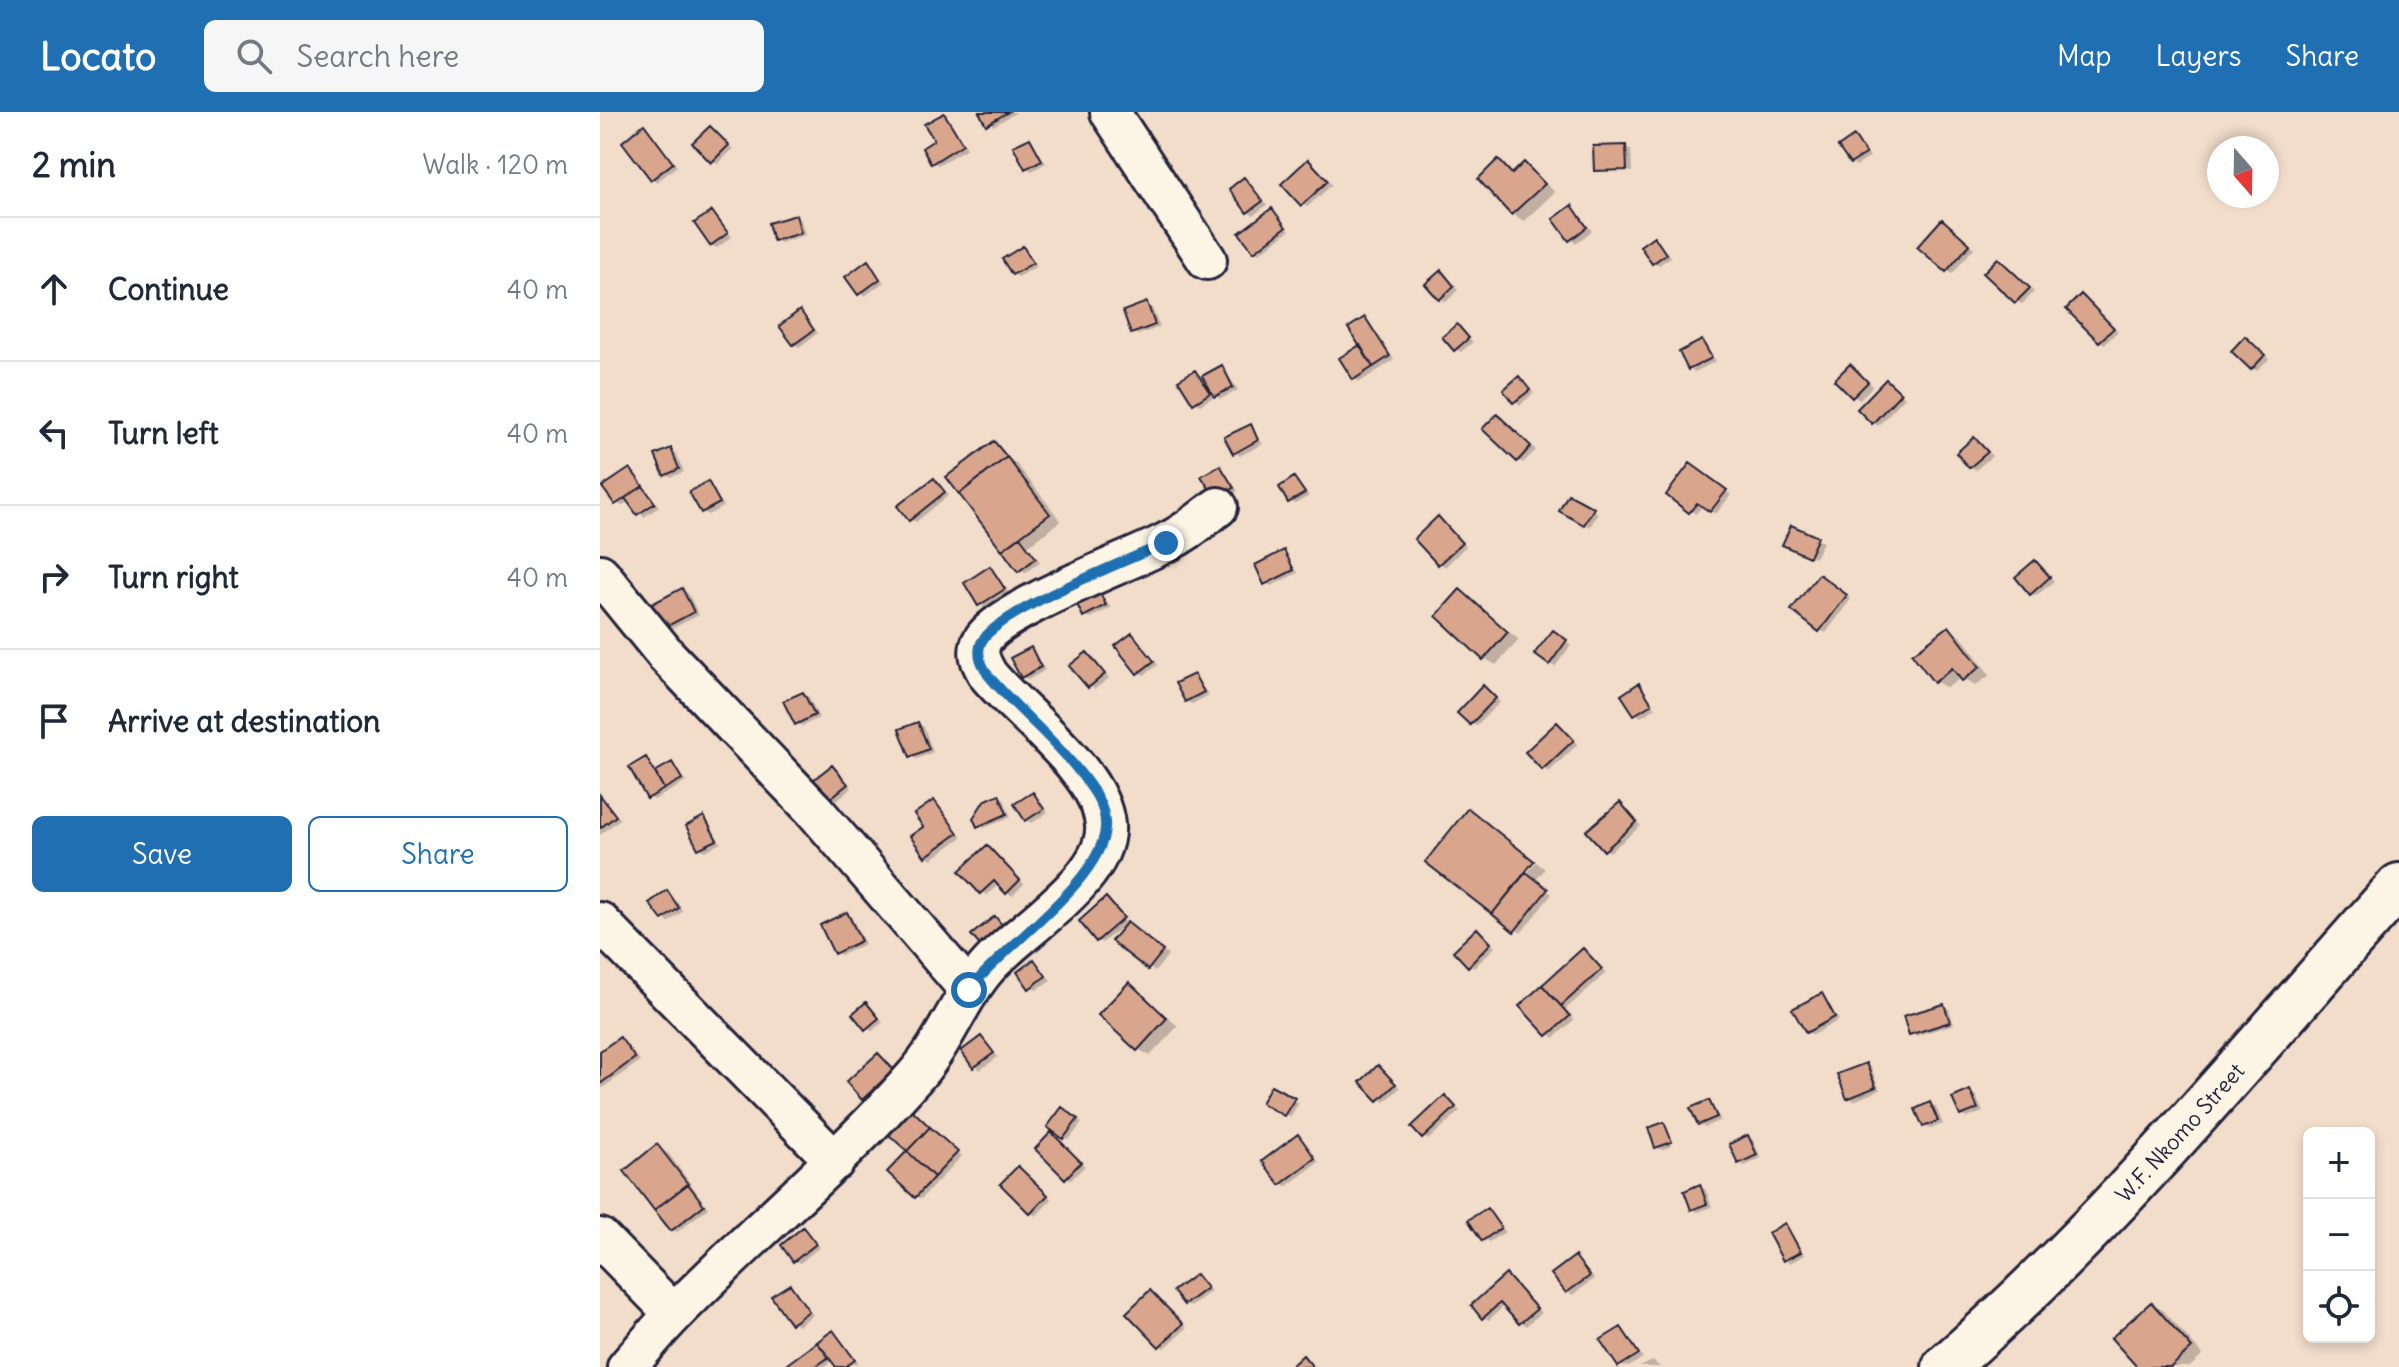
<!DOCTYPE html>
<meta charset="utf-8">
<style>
body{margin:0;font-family:Delius,sans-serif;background:#f6f6f7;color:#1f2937}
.controls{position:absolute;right:24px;bottom:24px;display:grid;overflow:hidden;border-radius:12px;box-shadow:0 4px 12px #0003}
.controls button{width:72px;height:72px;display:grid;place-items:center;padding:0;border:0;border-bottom:2px solid #e0e1e3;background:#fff;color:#1f2937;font:40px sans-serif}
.compass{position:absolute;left:1607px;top:24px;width:72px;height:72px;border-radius:50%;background:#fff;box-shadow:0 4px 12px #0003;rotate:160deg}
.stop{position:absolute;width:24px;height:24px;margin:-18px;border:6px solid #1f6fb2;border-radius:50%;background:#fff}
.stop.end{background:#1f6fb2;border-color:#fff;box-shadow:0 2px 8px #0008}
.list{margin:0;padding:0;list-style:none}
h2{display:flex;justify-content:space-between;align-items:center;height:104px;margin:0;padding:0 32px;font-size:34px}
h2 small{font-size:26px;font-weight:400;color:#747a83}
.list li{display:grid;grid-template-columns:52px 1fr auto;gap:24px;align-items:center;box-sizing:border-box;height:144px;padding:0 32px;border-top:2px solid #e0e1e3}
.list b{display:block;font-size:30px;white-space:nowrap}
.list em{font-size:26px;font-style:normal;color:#747a83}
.actions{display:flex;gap:16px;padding:24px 32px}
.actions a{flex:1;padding:18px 0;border:2px solid #1f6fb2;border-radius:12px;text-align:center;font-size:28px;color:#1f6fb2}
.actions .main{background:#1f6fb2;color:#fff}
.icon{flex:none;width:44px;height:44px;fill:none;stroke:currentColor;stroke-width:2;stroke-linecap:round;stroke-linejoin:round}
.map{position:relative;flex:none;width:1799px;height:1255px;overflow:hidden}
header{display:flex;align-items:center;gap:48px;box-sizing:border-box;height:112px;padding:0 40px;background:#1f6fb2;color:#fff}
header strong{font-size:38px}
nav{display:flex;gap:44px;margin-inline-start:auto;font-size:28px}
.search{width:560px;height:72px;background:#f6f6f7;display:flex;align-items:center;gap:20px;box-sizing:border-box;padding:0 28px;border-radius:12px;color:#747a83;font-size:30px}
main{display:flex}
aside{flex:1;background:#fff}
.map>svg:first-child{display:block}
.shadow{fill:#0003}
.building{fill:#d9a68d;stroke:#22223b;stroke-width:2}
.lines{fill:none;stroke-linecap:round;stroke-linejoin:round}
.street-casing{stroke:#22223b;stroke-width:44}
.secondary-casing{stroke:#22223b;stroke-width:50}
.street{stroke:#fcf5e5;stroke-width:38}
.secondary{stroke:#fcf5e5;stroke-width:44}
.route{stroke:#1f6fb2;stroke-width:10}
.labels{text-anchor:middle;stroke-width:6;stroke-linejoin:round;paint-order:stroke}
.street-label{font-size:22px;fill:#22223b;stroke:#fcf5e5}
</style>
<header>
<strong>Locato</strong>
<div class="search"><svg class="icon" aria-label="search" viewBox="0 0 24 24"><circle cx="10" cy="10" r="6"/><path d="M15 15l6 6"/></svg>Search here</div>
<nav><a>Map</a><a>Layers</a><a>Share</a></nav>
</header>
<main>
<aside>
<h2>2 min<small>Walk · 120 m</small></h2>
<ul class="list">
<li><svg class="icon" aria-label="ahead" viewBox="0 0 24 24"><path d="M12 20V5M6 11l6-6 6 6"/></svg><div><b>Continue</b></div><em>40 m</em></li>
<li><svg class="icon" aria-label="left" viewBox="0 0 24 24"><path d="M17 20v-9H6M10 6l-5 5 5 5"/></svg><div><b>Turn left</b></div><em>40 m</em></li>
<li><svg class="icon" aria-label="right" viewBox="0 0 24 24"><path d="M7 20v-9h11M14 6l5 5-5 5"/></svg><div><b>Turn right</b></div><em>40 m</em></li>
<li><svg class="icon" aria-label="arrive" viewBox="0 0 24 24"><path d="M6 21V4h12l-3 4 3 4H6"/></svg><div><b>Arrive at destination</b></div></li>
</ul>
<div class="actions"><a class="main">Save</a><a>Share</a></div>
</aside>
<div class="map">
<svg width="1799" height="1255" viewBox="0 0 1799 1255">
<rect width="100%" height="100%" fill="#f2ddcb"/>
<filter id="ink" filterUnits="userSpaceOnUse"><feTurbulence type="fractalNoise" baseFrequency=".0125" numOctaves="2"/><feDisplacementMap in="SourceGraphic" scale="16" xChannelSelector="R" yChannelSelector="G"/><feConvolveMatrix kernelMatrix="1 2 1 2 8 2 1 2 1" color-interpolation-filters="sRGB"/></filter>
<g filter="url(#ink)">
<path class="shadow" d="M381 0H417L393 14Z
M344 3 367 36 338 53 333 50Z
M44 15 77 54 57 70 52 66Z
M110 16 133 37 118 52 112 49Z
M1254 26 1270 45 1257 54 1251 51Z
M430 28 446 51 432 59 426 56Z
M1026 35 1031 38 1032 60 996 57Z
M709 50 732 73 707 95 702 92Z
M899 50 915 62 924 53 955 80 924 109 912 102Z
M644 68 667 93 654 103 648 100Z
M972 95 992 119 976 131 970 127Z
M672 99 690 118 660 141 655 138Z
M112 101 132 125 117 136 111 133Z
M196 105 201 108 205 123 180 131 175 128Z
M1347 113 1374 136 1352 162 1320 135Z
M1054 126 1071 145 1059 153 1054 150Z
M423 137 437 154 418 165 413 162Z
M1398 148 1434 180 1422 192 1416 189Z
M268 151 284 170 265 184 259 181Z
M841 161 858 178 846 190 840 186Z
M1481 184 1518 219 1505 232 1500 229Z
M547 193 552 196 560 215 538 223 532 220Z
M200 201 218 221 199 235 194 232Z
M765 208 794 248 760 270 755 267Z
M857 215 873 230 861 240 856 237Z
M1651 229 1669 247 1657 259 1652 256Z
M1102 230 1116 249 1095 260 1090 257Z
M1250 254 1273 274 1259 288 1237 268Z
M622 255 638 278 621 287 615 284 600 293 594 290 595 260 602 266Z
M919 267 934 281 920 293 905 278Z
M1291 273 1305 285 1278 314 1273 311Z
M903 308 936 338 923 351 918 348Z
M650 314 663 332 640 344 635 340Z
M1375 327 1392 344 1376 358 1371 355Z
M394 331 419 355 461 409 428 434 440 450 425 461 349 366Z
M71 338 76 341 84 360 71 365 65 362Z
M620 355 638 379 622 389Z
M1096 357 1131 383 1116 402 1103 393 1096 402 1069 383Z
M30 358 59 395 44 405 29 389 22 394 16 391Z
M695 367 709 384 695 392 690 389Z
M334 368 349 383 316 410 310 407Z
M108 371 124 394 108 403 102 399Z
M969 385 998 401 990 415 961 398Z
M838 407 866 434 845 455 816 427Z
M1192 416 1223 430 1215 446 1190 435Z
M684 441 698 461 671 474 666 471Z
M1435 450 1454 469 1436 484 1431 481Z
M390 456 409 481 385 496 379 492Z
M1225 467 1251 487 1226 521 1220 518Z
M82 478 88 481 99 503 69 518 64 515Z
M498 479 511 496 490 506 484 503Z
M861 479 919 528 896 553 884 546Z
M1349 517 1361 524 1390 563 1375 574 1362 565 1347 576 1335 569Z
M532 523 558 553 544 563 538 560Z
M958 523 971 533 955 555 950 552Z
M431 538 445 558 428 568 423 565Z
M487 542 509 566 495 577 489 574Z
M594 564 609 583 592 592 586 589Z
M1039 574 1056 596 1041 605 1036 601Z
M884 576 900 590 876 614 871 611Z
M203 582 209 585 219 606 202 614 197 611Z
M318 612 324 615 333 640 317 647 311 644Z
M957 612 978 632 949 660 943 656Z
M46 648 57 661 72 652 86 670 54 688 49 685Z
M233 655 252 676 230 693 225 690Z
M0 681 20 707 0 723Z
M433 683 448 700 432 711 426 708Z
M399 684 404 687 411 705 384 716 378 713Z
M334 690 362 725 332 747 327 744 326 715Z
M1020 692 1041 714 1010 740 1005 737Z
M104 707 121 731 105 739 100 736Z
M388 736 424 772 412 784 399 772 387 783 382 780Z
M936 750 945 757 935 769 952 782 921 821 895 802Z
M67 780 83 799 69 810 63 807Z
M506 788 526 811 568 843 555 860 514 829 525 812 502 831 497 828Z
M247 802 252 806 265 832 241 843 236 840Z
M882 822 895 835 874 856 869 853Z
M983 839 1006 861 965 898 974 908 954 926 922 894Z
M434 850 451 868 436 878 431 875Z
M529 873 578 914 550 944 538 937Z
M1222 883 1239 908 1213 923 1207 920Z
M266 893 283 910 272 919 266 916Z
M1344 894 1349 897 1354 912 1316 924 1311 921Z
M381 926 398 945 380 958 363 939Z
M20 927 40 949 1 977 0 937 2 940Z
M278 944 298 962 269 989 264 986Z
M1266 953 1271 956 1280 978 1254 989 1249 985Z
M778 955 800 976 785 990 780 987Z
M672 975 699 991 690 1005 664 990Z
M1370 980 1376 984 1383 1000 1367 1006 1361 1003Z
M845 986 860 999 828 1028 823 1025Z
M1109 990 1121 1008 1105 1015 1099 1012Z
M1330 992 1336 995 1343 1012 1330 1017 1324 1014Z
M468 1001 482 1011 469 1028 464 1025Z
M318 1004 362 1044 321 1087 316 1084 310 1039Z
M1064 1012 1071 1034 1062 1038 1056 1035 1050 1017Z
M452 1022 485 1054 471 1068 466 1065Z
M698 1025 719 1050 687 1074 681 1071Z
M1148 1025 1153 1028 1161 1046 1145 1054 1139 1051Z
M57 1035 69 1042 108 1096 77 1120 72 1117Z
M418 1056 452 1087 436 1104 431 1101Z
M1100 1075 1106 1078 1112 1095 1098 1100 1092 1097Z
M887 1098 905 1120 889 1130 884 1127Z
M1185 1113 1205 1143 1190 1151 1185 1148Z
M203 1118 220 1135 200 1151 194 1148Z
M976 1146 994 1167 973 1183 967 1180Z
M596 1164 611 1179 591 1195 585 1192Z
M906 1164 941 1201 926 1214 905 1193 889 1208 884 1205Z
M190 1174 213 1203 198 1214 193 1211Z
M551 1180 587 1216 565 1236 560 1233Z
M1552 1192 1564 1199 1603 1243 1590 1255H1539Z
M1022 1217 1043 1246 1029 1255 1020 1254 1003 1229Z
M233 1220 259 1251 239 1255 234 1248 224 1255H186Z
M1053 1249 1060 1255H1039Z"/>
<path class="building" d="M379 0H408L386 13Z
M344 1 363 32 331 52 322 36 334 28 324 12Z
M44 12 73 51 51 68 22 30Z
M110 14 129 33 111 51 92 31Z
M1254 24 1266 42 1250 52 1238 35Z
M430 26 442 48 425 57 413 34Z
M1026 33 1027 58 994 59 993 34Z
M708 47 728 69 701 94 681 72Z
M898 47 912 62 924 50 945 72 911 103 878 67Z
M644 65 663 89 647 101 629 77Z
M972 93 987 115 969 129 953 107Z
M672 96 686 115 654 140 639 121Z
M112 99 128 121 110 134 94 111Z
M196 103 201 121 173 129 168 111Z
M1342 107 1370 132 1346 160 1317 135Z
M1054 124 1066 142 1052 152 1040 134Z
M423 134 433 151 412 163 402 147Z
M1398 146 1430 176 1415 191 1383 161Z
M268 148 280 167 258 183 245 165Z
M841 158 854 174 839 188 825 172Z
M1481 182 1514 216 1499 230 1466 197Z
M547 190 555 213 531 222 523 199Z
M200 198 214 218 193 233 179 214Z
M765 205 790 244 773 255 748 216Z
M857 212 869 226 854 239 842 225Z
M1645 224 1665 243 1651 258 1631 239Z
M1102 228 1112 246 1088 258 1079 240Z
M760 233 773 255 753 268 739 246Z
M1250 252 1268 270 1252 286 1234 268Z
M622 253 633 275 614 285 602 264Z
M595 258 610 281 593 292 578 268Z
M919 264 930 278 913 291 903 278Z
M1286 267 1301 281 1272 312 1257 297Z
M897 302 931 334 917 350 882 317Z
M651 312 658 328 633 342 624 325Z
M1374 325 1388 340 1369 356 1356 341Z
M394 329 407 345 359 382 346 365Z
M71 336 79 357 64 364 55 343Z
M407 345 450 402 402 438 359 382Z
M1090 351 1127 378 1110 400 1097 391 1089 401 1066 383Z
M620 353 634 376 616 387 601 364Z
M30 356 43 374 15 393 2 375Z
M694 365 705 381 688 391 679 375Z
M334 366 345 380 309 409 297 394Z
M108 369 120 391 101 401 89 380Z
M43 374 55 391 37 403 25 386Z
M968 382 994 396 984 413 959 399Z
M838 404 862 431 838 453 814 427Z
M1191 413 1218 425 1209 445 1182 433Z
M420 425 436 446 418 460 402 438Z
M684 438 694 458 664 473 655 453Z
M1435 448 1450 465 1430 483 1415 465Z
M390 454 405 477 378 494 364 471Z
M1219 462 1247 483 1219 520 1191 498Z
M82 476 94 500 62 517 50 493Z
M498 477 506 493 483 505 475 488Z
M860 477 908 520 883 548 836 504Z
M1349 514 1380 555 1362 569 1352 556 1334 571 1312 542Z
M953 518 967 528 949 553 934 542Z
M532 521 554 549 537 562 515 534Z
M431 535 441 555 421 566 410 546Z
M487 540 505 562 488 576 469 554Z
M594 562 604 580 585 590 575 571Z
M1039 571 1052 592 1034 603 1021 583Z
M883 573 896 586 870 613 857 601Z
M203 580 215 603 195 613 183 589Z
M318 610 329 637 310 645 299 617Z
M957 610 974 628 942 658 925 640Z
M46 645 64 677 47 687 29 655Z
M72 650 82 667 64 677 55 660Z
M232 653 248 672 223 692 208 672Z
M433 680 444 697 425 709 414 692Z
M399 682 407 702 377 715 373 706 384 689Z
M0 683 16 704 0 716Z
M334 688 358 721 325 745 310 724 323 715 314 702Z
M1020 690 1037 710 1004 739 986 719Z
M868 696 934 749 892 802 825 750Z
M104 704 117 728 98 737 86 714Z
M387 733 420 768 406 782 394 769 380 782 359 759Z
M926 760 948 777 914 820 892 802Z
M67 778 79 796 62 808 49 791Z
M506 785 524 806 496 830 479 809Z
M247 800 261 829 234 842 220 813Z
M395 804 410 823 387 842 371 823Z
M527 810 563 839 548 858 511 829Z
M877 816 891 831 868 855 853 839Z
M983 836 1002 857 961 894 942 873Z
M434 847 446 864 429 877 417 860Z
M529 870 567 906 537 939 498 903Z
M942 873 970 904 947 924 919 894Z
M1222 881 1235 905 1206 921 1192 897Z
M266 890 279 906 265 918 252 902Z
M1344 892 1350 910 1309 923 1303 904Z
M381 924 394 941 373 956 361 939Z
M20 925 35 946 0 972V939Z
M278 941 294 958 262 988 246 970Z
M1266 951 1276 975 1247 987 1237 962Z
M778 953 796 972 778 989 760 970Z
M671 973 695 986 684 1004 661 991Z
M1370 978 1378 997 1360 1004 1352 986Z
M845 983 856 995 822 1027 811 1015Z
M1109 988 1117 1005 1098 1013 1090 996Z
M1330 990 1338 1009 1323 1015 1315 997Z
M462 995 478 1007 463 1027 447 1015Z
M312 998 330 1015 307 1039 289 1023Z
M1064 1010 1072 1030 1055 1036 1048 1016Z
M330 1015 358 1040 334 1065 307 1039Z
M451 1020 481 1050 465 1067 435 1037Z
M698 1022 715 1046 680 1073 662 1049Z
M1148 1023 1157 1043 1138 1052 1129 1032Z
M57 1032 88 1072 54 1098 24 1059Z
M307 1039 334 1065 315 1086 287 1060Z
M418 1054 448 1083 430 1102 400 1072Z
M88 1072 104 1093 71 1119 54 1098Z
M1100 1072 1107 1092 1091 1098 1084 1079Z
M887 1096 901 1116 882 1129 868 1108Z
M1185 1111 1201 1140 1183 1149 1168 1121Z
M203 1115 216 1132 193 1150 181 1133Z
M975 1144 990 1164 966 1181 951 1162Z
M596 1162 607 1176 584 1193 573 1179Z
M906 1162 937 1197 919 1212 900 1191 882 1207 871 1193Z
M190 1172 209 1199 191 1212 171 1184Z
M550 1178 583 1212 559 1235 526 1201Z
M1551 1190 1592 1236 1571 1255H1537L1511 1226Z
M1021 1215 1039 1242 1018 1255 1000 1228Z
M233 1218 255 1248 245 1255H236L217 1230Z
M217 1230 229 1245 215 1255H183Z
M703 1243 713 1255H690Z"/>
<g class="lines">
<defs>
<path id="street" d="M510 0 607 148
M0 462 66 543 214 698 369 878
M0 810 235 1049
M0 1126 74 1202
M27 1255C43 1237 58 1218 75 1201 154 1120 241 1049 316 963 346 929 360 885 389 853 421 817 509 766 505 713 501 660 421 603 388 563 383 554 377 545 380 534 387 501 534 448 567 430 586 421 601 408 618 395"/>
<g id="secondary">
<path id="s1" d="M1345 1255C1512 1111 1652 937 1799 774"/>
</g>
</defs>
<use href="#street" class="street-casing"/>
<use href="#secondary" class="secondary-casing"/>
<use href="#street" class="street"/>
<use href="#secondary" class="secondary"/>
</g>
</g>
<g class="lines" filter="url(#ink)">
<path class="route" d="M369 878C403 834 502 769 505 716 507 694 490 673 477 657 450 623 415 596 388 563 383 554 377 545 380 534 386 503 534 446 566 431"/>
</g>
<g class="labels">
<g class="street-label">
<text dy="8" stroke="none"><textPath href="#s1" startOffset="332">W.F. Nkomo Street</textPath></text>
</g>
</g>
</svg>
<div class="controls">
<button>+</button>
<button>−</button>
<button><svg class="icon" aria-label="locate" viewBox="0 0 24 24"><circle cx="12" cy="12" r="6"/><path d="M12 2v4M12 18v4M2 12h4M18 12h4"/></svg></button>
</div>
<svg class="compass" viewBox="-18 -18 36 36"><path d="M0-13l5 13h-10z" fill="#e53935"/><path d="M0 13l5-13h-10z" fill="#747a83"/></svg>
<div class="stop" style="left:369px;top:878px"></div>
<div class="stop end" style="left:566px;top:431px"></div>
</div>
</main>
